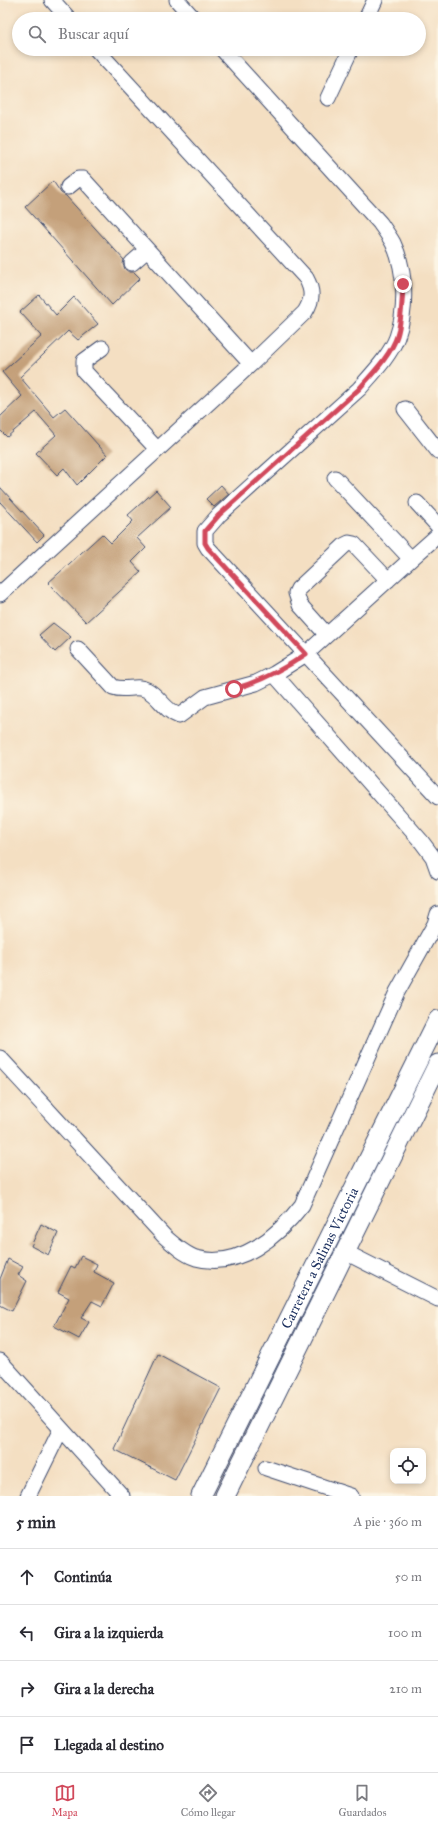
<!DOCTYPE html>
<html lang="es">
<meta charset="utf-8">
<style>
body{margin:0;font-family:"IM FELL Great Primer",serif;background:#f2f2f3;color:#2b2b33}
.controls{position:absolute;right:12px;bottom:12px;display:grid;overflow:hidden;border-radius:8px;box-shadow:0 2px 6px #0003}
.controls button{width:36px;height:36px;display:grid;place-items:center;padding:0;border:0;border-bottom:1px solid #e1e1e2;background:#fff;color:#2b2b33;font:20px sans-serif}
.stop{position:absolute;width:12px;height:12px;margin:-9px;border:3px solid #d1495b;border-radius:50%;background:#fff}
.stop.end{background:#d1495b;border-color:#fff;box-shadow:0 1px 4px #0008}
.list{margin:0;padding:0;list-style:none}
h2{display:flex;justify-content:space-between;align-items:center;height:52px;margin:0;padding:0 16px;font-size:17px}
h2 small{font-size:13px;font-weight:400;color:#7c7c81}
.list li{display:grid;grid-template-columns:26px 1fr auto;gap:12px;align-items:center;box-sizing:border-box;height:56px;padding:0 16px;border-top:1px solid #e1e1e2}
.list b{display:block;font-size:15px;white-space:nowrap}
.list em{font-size:13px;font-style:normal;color:#7c7c81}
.icon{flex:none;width:22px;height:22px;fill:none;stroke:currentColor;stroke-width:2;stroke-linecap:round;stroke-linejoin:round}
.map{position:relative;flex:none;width:438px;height:1496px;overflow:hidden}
.search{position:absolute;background:#fff;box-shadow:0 2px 6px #0003;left:12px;right:12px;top:12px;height:44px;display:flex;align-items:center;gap:10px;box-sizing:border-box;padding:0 14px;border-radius:22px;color:#7c7c81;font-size:15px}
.sheet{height:276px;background:#fff}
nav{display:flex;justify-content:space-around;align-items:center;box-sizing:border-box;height:56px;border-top:1px solid #e1e1e2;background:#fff;font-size:11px;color:#7c7c81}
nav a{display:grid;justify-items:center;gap:2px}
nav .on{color:#d1495b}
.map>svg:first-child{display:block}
.building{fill:#c4a07a}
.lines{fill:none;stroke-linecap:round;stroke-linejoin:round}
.minor-casing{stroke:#3c496d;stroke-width:17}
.major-casing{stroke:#3c496d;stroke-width:21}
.minor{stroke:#fff;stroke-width:15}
.major{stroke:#fff;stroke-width:19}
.route{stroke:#d1495b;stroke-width:5}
.labels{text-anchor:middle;stroke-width:3;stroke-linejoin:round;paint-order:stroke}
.street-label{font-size:14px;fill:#1b2f5e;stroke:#fcf5e5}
</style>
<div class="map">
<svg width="438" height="1496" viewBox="0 0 438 1496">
<rect width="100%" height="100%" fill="#fcf5e5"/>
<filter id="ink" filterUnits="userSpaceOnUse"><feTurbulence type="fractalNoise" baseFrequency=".025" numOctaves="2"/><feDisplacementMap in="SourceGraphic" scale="8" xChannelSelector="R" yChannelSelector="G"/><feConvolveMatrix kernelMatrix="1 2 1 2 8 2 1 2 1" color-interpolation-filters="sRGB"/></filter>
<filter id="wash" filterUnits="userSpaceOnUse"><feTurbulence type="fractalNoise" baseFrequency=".012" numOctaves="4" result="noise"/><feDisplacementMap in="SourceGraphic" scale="16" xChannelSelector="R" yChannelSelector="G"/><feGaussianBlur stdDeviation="0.9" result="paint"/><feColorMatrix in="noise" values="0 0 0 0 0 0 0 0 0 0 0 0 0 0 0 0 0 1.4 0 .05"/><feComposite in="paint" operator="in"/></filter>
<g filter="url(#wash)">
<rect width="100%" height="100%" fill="#f4dfc2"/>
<g id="blocks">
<path class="building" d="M53 181 61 193 66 196 124 260 123 264 125 269 129 272H134L140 278 112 305 25 207Z
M39 295 56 315 74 297 98 324 78 340 68 331 20 377 54 417 65 408 107 455 77 485 64 468 57 475 36 453 56 435 36 412 7 437 0 430V417L22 396 2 372 42 336 20 312Z
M221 485 229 494 214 507 206 499Z
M0 487 44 535 37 542 0 502Z
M156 490 171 507 137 538 146 548 132 562 141 572 86 622 48 583 102 534 111 543 133 521 128 515Z
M53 623 71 637 55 652 39 635Z
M41 1224 58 1233 48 1255 31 1246Z
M81 1256 97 1264 94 1272 114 1283 102 1306 92 1301 81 1318 89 1322 79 1339 54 1326 69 1298 58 1292 71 1266 75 1268Z
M8 1259 23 1267 18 1275 27 1281 12 1311 0 1305V1279Z
M158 1354 221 1388 175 1480 114 1449Z"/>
</g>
</g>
<g filter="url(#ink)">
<use href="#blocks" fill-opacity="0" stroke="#3c496d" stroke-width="1"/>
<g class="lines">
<defs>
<path id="minor" d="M52 0 69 19
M177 0 194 19
M366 19 375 0
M222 49 380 223C384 229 389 236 393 243 406 270 407 309 397 337 390 356 372 374 359 389L219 515 205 531V543L208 548 438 797
M328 98 351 49
M68 187 78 179H83L251 364
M132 263 147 250
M102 348 84 361V371L157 449
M405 409 438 451
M335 478 411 559 438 535
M417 503 438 526
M0 594 251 364 305 312C313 299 313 291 306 278L96 49
M327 635 300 605 296 593 298 589 345 545 349 543 354 544 388 580
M78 649 113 687C126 692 135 684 147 690 159 696 165 711 179 716L205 697 256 683 274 674 306 654 411 559
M274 674 421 841 433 857 438 871
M0 1058 164 1236C173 1244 184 1254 196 1258 239 1270 278 1236 302 1205L397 992 435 924 438 914
M345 1252 438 1299
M0 1361 122 1496
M266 1468 351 1496
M28 1496 61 1429"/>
<g id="major">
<path id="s1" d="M201 1496 438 1020"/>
<path d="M225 1496 438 1064"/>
</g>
</defs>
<use href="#minor" class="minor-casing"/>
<use href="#major" class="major-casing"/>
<use href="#minor" class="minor"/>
<use href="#major" class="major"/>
</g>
</g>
<g class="lines" filter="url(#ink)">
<path class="route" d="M234 689C261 681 283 670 306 654L208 548 205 543V531L219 515 359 389C371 375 391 355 397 336 402 320 402 302 403 284"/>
</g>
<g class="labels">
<g class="street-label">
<text dy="5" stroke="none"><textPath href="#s1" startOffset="266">Carretera a Salinas Victoria</textPath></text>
</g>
</g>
</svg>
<div class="controls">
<button><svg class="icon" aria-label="locate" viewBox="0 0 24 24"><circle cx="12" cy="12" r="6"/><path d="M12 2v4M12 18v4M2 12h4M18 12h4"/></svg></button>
</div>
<div class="stop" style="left:234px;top:689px"></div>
<div class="stop end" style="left:403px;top:284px"></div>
<div class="search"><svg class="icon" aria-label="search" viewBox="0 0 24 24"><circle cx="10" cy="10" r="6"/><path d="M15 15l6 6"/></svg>Buscar aquí</div>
</div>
<section class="sheet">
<h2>5 min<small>A pie · 360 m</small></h2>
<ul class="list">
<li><svg class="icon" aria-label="ahead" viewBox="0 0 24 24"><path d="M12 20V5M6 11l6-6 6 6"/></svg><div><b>Continúa</b></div><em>50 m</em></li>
<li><svg class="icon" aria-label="left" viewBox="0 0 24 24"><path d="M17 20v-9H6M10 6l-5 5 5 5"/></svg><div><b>Gira a la izquierda</b></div><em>100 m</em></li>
<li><svg class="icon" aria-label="right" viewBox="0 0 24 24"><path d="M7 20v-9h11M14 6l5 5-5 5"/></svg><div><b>Gira a la derecha</b></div><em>210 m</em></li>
<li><svg class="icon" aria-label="arrive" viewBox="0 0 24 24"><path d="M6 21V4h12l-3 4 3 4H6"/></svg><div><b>Llegada al destino</b></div></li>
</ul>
</section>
<nav>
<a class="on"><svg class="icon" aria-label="map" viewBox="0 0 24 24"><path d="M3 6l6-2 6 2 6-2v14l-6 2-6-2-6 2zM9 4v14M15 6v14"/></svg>Mapa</a>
<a><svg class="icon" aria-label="directions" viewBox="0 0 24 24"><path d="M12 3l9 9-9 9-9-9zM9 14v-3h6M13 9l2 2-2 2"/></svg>Cómo llegar</a>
<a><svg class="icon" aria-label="saved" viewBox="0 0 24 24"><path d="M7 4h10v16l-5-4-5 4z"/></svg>Guardados</a>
</nav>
